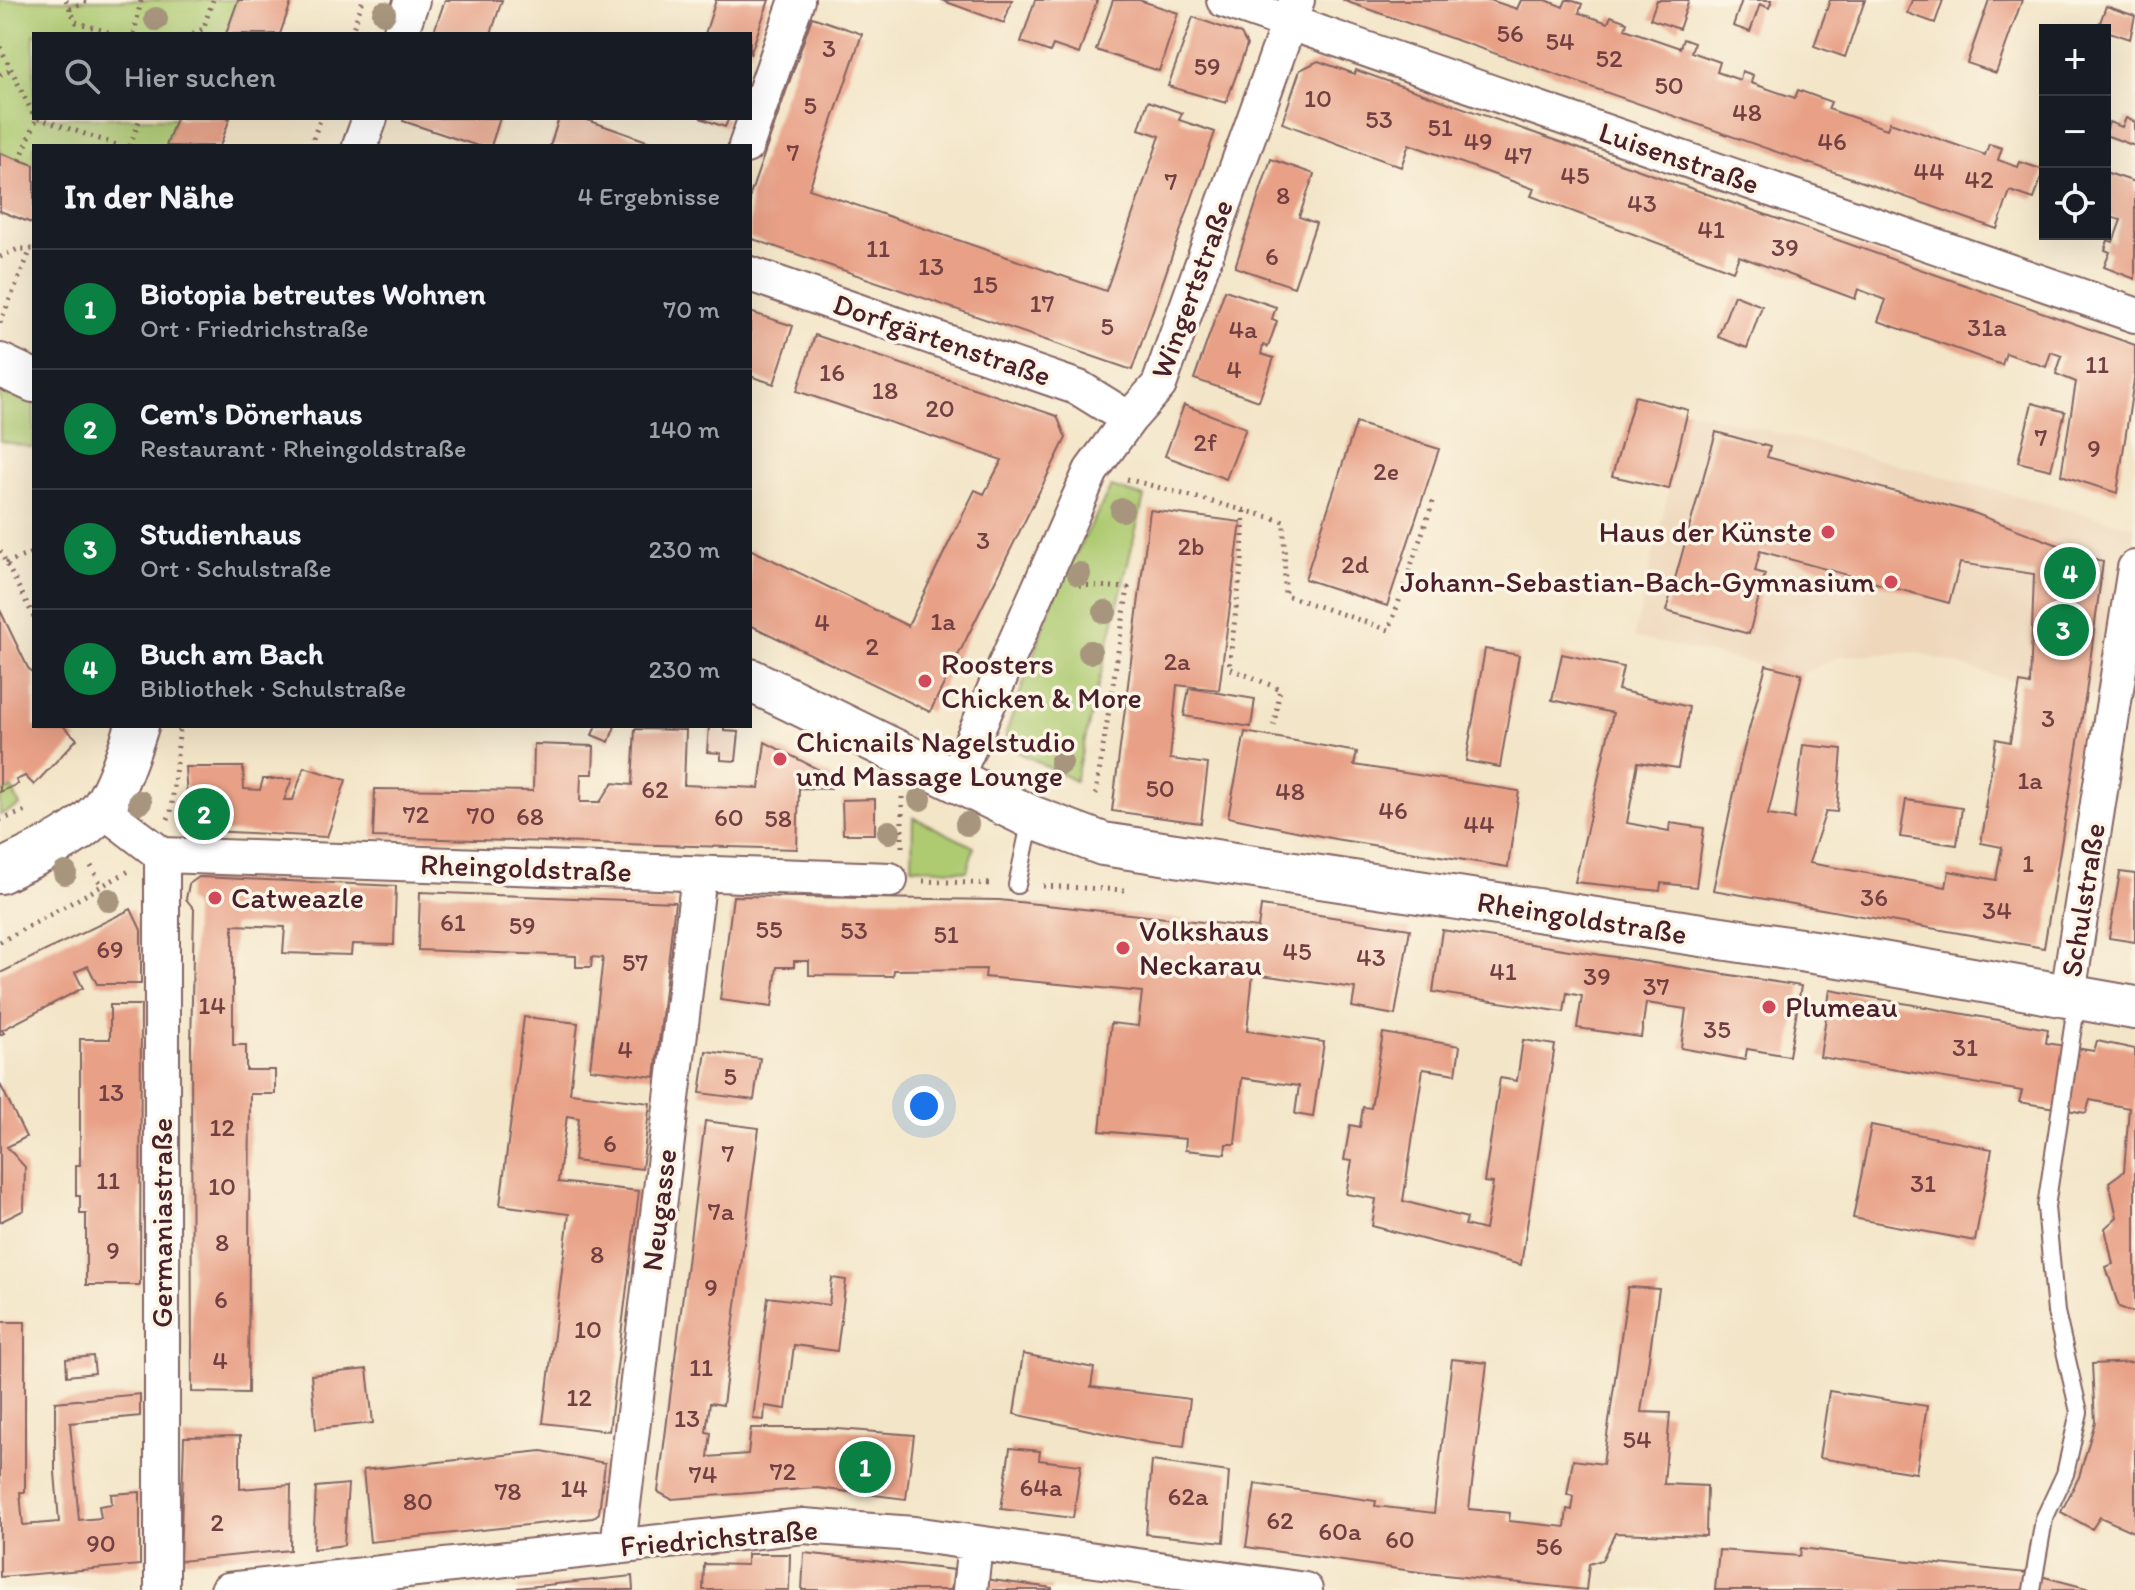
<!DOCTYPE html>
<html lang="de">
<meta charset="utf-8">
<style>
body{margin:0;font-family:Itim,sans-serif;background:#20242c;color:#f1f3f6}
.controls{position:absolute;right:24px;top:24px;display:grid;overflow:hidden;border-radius:0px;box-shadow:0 8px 32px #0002}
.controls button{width:72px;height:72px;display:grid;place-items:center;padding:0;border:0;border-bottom:2px solid #363941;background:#171b24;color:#f1f3f6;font:40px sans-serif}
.you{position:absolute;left:924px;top:1106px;width:28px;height:28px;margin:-20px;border:6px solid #fff;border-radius:50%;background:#1a73e8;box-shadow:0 0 0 12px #1a73e833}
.badge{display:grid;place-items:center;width:52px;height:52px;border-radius:50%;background:#0b8043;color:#fff;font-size:26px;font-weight:700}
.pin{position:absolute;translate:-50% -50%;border:4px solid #fff;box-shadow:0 2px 8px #0006}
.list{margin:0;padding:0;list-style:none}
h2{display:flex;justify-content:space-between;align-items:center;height:104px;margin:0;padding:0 32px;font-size:34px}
h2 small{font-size:26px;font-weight:400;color:#9ea1a6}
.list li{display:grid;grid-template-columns:52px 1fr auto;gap:24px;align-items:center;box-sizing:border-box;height:120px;padding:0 32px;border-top:2px solid #363941}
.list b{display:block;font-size:30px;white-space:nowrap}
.list p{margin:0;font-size:26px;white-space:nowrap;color:#9ea1a6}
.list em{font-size:26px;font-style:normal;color:#9ea1a6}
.icon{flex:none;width:44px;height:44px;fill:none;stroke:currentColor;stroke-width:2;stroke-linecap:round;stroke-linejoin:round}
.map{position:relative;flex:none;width:2135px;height:1590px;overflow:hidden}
.search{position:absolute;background:#171b24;box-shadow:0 8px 32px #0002;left:32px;top:32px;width:720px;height:88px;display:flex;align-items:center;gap:20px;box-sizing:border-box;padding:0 28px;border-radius:0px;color:#9ea1a6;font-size:30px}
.panel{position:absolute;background:#171b24;box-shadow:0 8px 32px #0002;left:32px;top:144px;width:720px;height:584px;border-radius:0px}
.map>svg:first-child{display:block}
.built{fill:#eed7bb}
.green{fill:#aecb72;stroke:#7c754e;stroke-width:2}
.building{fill:#e8a187}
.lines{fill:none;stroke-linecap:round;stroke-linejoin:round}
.service-casing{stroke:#856462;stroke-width:20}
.minor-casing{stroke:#856462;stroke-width:38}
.tertiary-casing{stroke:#856462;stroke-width:46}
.path{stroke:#856462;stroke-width:5;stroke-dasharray:2 6;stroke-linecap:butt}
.service{stroke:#fff;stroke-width:16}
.minor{stroke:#fff;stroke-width:34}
.tertiary{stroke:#fff;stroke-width:42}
.tree{fill:#a7957d}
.poi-dot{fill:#d1495b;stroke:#fcf5e5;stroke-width:3}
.labels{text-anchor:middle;stroke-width:7;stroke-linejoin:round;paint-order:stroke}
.number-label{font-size:26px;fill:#724042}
.street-label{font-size:30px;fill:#4a1f2b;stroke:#fcf5e5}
.poi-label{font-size:30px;fill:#4a1f2b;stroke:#fcf5e5;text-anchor:start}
</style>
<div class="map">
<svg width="2135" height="1590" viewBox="0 0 2135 1590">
<rect width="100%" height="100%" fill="#fcf5e5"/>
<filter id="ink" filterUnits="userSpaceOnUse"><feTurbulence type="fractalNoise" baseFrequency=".0125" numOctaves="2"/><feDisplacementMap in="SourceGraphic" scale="16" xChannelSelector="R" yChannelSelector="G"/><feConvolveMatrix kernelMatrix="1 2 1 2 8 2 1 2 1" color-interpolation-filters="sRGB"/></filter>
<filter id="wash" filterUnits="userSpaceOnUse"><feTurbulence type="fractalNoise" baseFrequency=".006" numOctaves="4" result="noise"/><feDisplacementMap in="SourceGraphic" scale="32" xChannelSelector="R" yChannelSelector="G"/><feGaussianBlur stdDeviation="1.8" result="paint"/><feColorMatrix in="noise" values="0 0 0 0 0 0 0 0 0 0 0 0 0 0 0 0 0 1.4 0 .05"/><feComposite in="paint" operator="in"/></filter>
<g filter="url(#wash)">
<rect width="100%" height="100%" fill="#f3e5c8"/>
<path class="built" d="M1688 410 2135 527V703L2020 683 1916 652 1840 656 1802 674 1634 637Z"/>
<path class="green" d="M0 0H238L226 34H34V118H176L166 146H34V165L0 153Z
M0 385 34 403V448L0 441Z
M1111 487 1144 497 1075 781 1010 748 1006 733 1055 594Z
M12 788 20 806 0 815V794Z
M913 817 974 847 967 871 912 867Z"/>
<g id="blocks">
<path class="building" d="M238 0H292L280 34H226Z
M445 0H502L491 34H433Z
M716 0H769L750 55V34H705Z
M941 0H1012L1004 23Z
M1035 0H1097L1079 54 1053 45 1050 52 1021 42Z
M1113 0H1139L1178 13 1159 71 1096 50Z
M1342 0H1490L1517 9 1521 0H1546L1563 7 1566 0H1570L1582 4 1579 13 1608 23 1611 16 1627 22 1625 29 1680 48 1683 39 1694 43 1691 52 1720 62 1717 72 1740 80 1742 71 1753 75 1751 83 1795 98 1798 90 1831 102 1828 109 1887 129 1890 122 1985 155 1989 144 2002 148 1998 160 2018 167 2020 162 2044 170 2034 199 2010 191 1997 229Z
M1657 0H1689L1679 29 1650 19Z
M1742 0H1772L1769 8 1760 4 1750 32 1733 26Z
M1830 0H1865L1845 57 1814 46Z
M1912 0H1943L1935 23 1907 13Z
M1989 0H2022L1996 73 1967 63Z
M2106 6 2135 16 2130 39 2098 28Z
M812 17 862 34 809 189 1106 291 1160 136 1139 129 1148 101 1182 113 1179 120 1215 132 1132 370 750 238V195Z
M1193 17 1241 34 1247 45 1226 103 1168 86Z
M1318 61 1355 74 1356 70 2135 345V373L2117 493 2061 475 2076 382 2056 374 2062 356 2051 352 2046 367 2006 353 2002 365 1878 321 1886 300 1858 289 1855 299 1739 256 1733 271 1531 196 1534 189 1409 144 1401 167 1282 123 1300 70Z
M176 118H230L220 146H166Z
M404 118H500L491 146H478L403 121Z
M559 118H582L661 146H550Z
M700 118H729L725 127Z
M2126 118 2135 122V146L2105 135 2109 122 2122 127Z
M0 153 34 165V224L0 211Z
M1271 159 1314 174 1299 217 1316 223 1294 287 1235 267Z
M2105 172 2135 182V279L2104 267 2110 252 2105 250 2108 240 2113 242 2121 220 2105 215Z
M1225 290 1276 307 1272 319 1277 321 1268 347 1263 345 1261 354 1274 358 1259 401 1194 379Z
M1734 295 1762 306 1747 348 1718 337Z
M750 312 793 326 774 384 750 376Z
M815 335 1057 416 1066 438 930 712 750 625V549L908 626 975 490 984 494 1002 460 797 391Z
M1635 396 1688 410 1669 489 1612 476Z
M2032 403 2065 412 2051 470 2018 462Z
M1184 405 1246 428 1226 479 1165 456Z
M1356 423 1439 449 1387 606 1305 579Z
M1716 432 1770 447 1767 457 1974 513 2103 562 2086 693 2044 948 1713 890 1742 756 1766 665 1802 674 1768 815 1794 819 1803 745 1842 749 1837 812 1826 811 1809 863 1946 887 1949 871 1996 880 2002 847 1981 843 1987 808H1985L1996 739 2010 742 2020 683 2030 685 2034 574 1960 563 1949 603 1760 551 1755 571 1765 574 1749 634 1666 611Z
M1150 510 1241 522 1219 690 1177 685 1170 759 1208 764 1201 823 1112 811Z
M0 610 28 668 34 674V726H63L77 739 34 785 25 776 16 780 18 784 0 792Z
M1485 649 1519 655 1500 767 1466 761Z
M1562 654 1623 667 1618 690 1689 707 1678 768 1638 762 1627 823 1669 831 1670 823 1704 828 1696 887 1661 883 1660 891 1575 882 1613 713 1552 700Z
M1189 688 1255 699 1251 727 1184 716Z
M596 726H615L609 742 592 735Z
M709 726H724V731L739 732 736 761 721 760V753L707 752Z
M635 729 686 730 684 785 759 788 765 742 831 776V789L799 788 797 849 373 837 375 789 533 791 534 744 594 746 593 774H581L580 802H600L613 783 632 785Z
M1245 732 1357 752 1354 765 1519 791 1508 867 1335 839 1228 817Z
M185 767H243L244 789 260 790 263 779H292L284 800H293L304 767 346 780 327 837 189 830Z
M875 799V834H843L842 800Z
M1906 800 1962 808 1957 845 1900 837Z
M2120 872 2135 874V942L2109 938Z
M199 877 396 886 394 945 352 944 351 955 283 953 285 927 233 925V1045H246V1070H275V1094H250L248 1393 192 1392 191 1045 194 909 186 899 189 884Z
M420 892 675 902 655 1077 590 1069 603 958 592 957 591 967H576V956L418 950Z
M733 896 999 900 1258 928 1261 906 1410 929 1395 1015 1352 1007 1355 988 1253 974 1247 1031 1324 1042 1317 1089 1313 1117 1295 1114 1299 1086 1242 1078 1235 1144H1226L1225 1154 1185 1150 1186 1139 1100 1131 1111 1023 1138 1026 1142 992 985 977 986 969 894 970 893 976 809 975V961H794V967H777L772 1007 720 1000Z
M131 909 141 930V984H97L88 966 75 972 83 988 2 1030 4 1033 0 1035V973Z
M1442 930 1801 986 1789 1056 1747 1049 1745 1060 1681 1048 1686 1009 1646 1003 1641 1037 1577 1028 1582 996 1567 993 1564 1012 1433 992Z
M1830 990 2048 1029 2046 1043 2094 1051 2097 1041 2135 1049V1313L2119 1307 2106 1267 2113 1264 2105 1228 2117 1217 2109 1182 2124 1171 2129 1108 2090 1100 2086 1113 2019 1102 2022 1091 1820 1057Z
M110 1005H141L140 1285H86V1214H80V1196H76V1165H80V1039H110Z
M524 1017 578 1023 570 1093 650 1103 642 1169 574 1161 579 1118 567 1116 558 1182 639 1191 609 1431 543 1423 569 1214 500 1205Z
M1383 1033 1460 1046 1456 1074 1423 1069 1403 1201 1467 1218 1465 1225 1485 1230 1493 1183 1484 1182 1500 1078 1517 1081 1523 1040 1555 1045 1521 1265 1372 1226 1376 1199 1346 1194 1352 1161 1344 1160 1350 1125 1360 1127 1363 1107 1371 1108Z
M706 1051 760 1058 754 1100 700 1093Z
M0 1084 26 1137 7 1147 25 1167 24 1210 0 1222Z
M705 1121 759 1128 723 1405 710 1403 706 1432 711 1433 708 1457 748 1454 751 1428H825L914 1435 906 1499 817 1488 671 1499 658 1492Z
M1871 1125 1992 1149 1975 1241 1853 1218Z
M832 1278 846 1280 837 1351 794 1345 786 1409 765 1406 764 1420 753 1419 768 1297 829 1305Z
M1628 1287 1659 1289 1641 1412 1670 1413 1664 1484 1707 1486 1706 1536 1615 1533 1602 1560 1589 1564 1586 1590 1426 1573 1246 1547 1255 1484 1376 1501 1375 1506 1434 1513 1452 1359 1487 1363 1469 1509 1510 1513 1509 1521 1565 1527 1567 1509 1572 1510 1574 1496 1567 1495 1573 1460 1603 1464Z
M0 1322H25V1492H20L23 1525 59 1522 55 1472V1402L140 1394V1416L70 1423 79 1520 101 1518 99 1506 112 1504 111 1494 140 1492V1565L0 1577Z
M1023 1354 1094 1368 1091 1387 1190 1399 1184 1447 1150 1443 1014 1414Z
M93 1356 95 1373 67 1376 66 1359Z
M2135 1362V1527L2133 1532 2100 1517 2092 1529 2061 1512 2079 1477 2095 1422 2092 1364Z
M367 1369 373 1423 316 1429 311 1375Z
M1829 1391 1927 1406 1916 1473 1819 1458Z
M240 1436V1489L291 1485 290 1550 180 1561 184 1437Z
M1010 1448 1040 1451 1039 1460 1081 1465 1073 1518 1001 1509Z
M542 1451 605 1463 599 1513 593 1518 370 1542 363 1470Z
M1152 1461 1229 1472 1224 1542 1146 1534Z
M348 1484 344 1545 313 1549 316 1487Z
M1801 1548 1899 1560 2028 1573 2023 1590H1715L1719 1550 1800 1556Z
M804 1553 954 1570 951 1590H802Z
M747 1554H790L789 1590H703L704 1564 747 1565Z
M2029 1573 2090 1589V1590H2025Z
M632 1576 633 1590H518V1588Z
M984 1579 1052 1588V1590H983Z"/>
</g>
</g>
<g filter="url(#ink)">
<use href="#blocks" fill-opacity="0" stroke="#856462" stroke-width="2"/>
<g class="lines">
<defs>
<path id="service" d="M1017 885 1031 819
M2032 1590 2044 1519 2065 1474 2079 1412 2056 1312 2046 1207 2077 1000"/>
<path id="minor" d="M1224 0 2135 315
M400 34 412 0
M360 146 370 118
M746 146 797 0
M750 274 1079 388 1129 419
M955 779 1091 471 1129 419 1159 385 1297 0
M102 809 162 855 890 880
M162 855V1590
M2068 994 2135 568
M618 1546 699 875
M228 1590 803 1526 914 1534 1305 1590
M970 1590 975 1544"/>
<path id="tertiary" d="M0 365 34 381
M750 680 1031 817 1103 844 1859 959 2135 1008
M0 872C34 854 74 840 100 811 115 794 130 748 137 726"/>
</defs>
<use href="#service" class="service-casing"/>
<use href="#minor" class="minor-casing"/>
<use href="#tertiary" class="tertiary-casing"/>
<path class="path" d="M66 0 76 22 114 34
M70 9 91 0
M134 34 141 0
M193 34 203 29 213 0
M351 34 363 0
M0 47 34 116
M0 75 11 69
M38 118 120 146
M130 146 140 118
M310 146 321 118
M20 160 37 118
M0 257 18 249H33
M0 323 31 249
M1127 479 1284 521 1285 595 1389 630 1434 499
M1244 511 1242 560 1229 668 1280 689 1273 730
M0 551 34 617
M6 563 34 552
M1079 585 1128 588 1095 799
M902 797V851
M168 819 171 813 180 726
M0 820 29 810
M91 866 102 886
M923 881 993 884
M1043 886 1125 890
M0 942 129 871"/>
<use href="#service" class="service"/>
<use href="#minor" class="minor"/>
<use href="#tertiary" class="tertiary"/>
</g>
<g class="tree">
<circle cx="384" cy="13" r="12"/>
<circle cx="156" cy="19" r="12"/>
<circle cx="1122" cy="510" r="12"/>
<circle cx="1079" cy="574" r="12"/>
<circle cx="1105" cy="612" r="12"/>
<circle cx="1090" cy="652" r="12"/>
<circle cx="1061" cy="763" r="12"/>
<circle cx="920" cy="799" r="12"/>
<circle cx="140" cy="802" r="12"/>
<circle cx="967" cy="824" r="12"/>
<circle cx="889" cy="832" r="12"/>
<circle cx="65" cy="873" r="12"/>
<circle cx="109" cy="900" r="12"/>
</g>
</g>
<g class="poi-dot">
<circle cx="1828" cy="532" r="8"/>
<circle cx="1891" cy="582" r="8"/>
<circle cx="925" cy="681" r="8"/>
<circle cx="780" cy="759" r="8"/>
<circle cx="215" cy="898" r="8"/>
<circle cx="1123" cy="948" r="8"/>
<circle cx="1769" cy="1007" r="8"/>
</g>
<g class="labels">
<g class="number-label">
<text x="1510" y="42">56</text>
<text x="1560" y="50">54</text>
<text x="829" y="57">3</text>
<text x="1609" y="67">52</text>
<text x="1207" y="75">59</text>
<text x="1669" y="94">50</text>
<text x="1318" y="107">10</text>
<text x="810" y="114">5</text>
<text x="1747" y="121">48</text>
<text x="1379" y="128">53</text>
<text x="1440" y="136">51</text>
<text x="1478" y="150">49</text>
<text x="1832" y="150">46</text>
<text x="793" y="161">7</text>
<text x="1518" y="164">47</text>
<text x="1929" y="180">44</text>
<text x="1575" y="184">45</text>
<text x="1979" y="188">42</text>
<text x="1171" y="190">7</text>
<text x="1283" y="204">8</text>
<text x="1642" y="212">43</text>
<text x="1711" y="238">41</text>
<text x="1785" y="256">39</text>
<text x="878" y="257">11</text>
<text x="1272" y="265">6</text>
<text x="931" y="275">13</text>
<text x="985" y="293">15</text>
<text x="1042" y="312">17</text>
<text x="1107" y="335">5</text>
<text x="1987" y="336">31a</text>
<text x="1243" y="338">4a</text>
<text x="2097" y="373">11</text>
<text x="1234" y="378">4</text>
<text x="832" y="381">16</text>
<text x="885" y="399">18</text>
<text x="940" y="417">20</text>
<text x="2041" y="446">7</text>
<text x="1205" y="451">2f</text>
<text x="2094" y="457">9</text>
<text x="1386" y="480">2e</text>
<text x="983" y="549">3</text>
<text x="1191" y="555">2b</text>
<text x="1355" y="573">2d</text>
<text x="943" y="630">1a</text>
<text x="822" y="631">4</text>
<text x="872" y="655">2</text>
<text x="1177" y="670">2a</text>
<text x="2048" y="727">3</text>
<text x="2030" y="789">1a</text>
<text x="1160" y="797">50</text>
<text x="655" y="798">62</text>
<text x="1290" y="800">48</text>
<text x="1393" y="819">46</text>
<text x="416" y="823">72</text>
<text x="481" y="824">70</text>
<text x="530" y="825">68</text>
<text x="729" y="826">60</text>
<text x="778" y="827">58</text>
<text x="1479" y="833">44</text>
<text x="2028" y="872">1</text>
<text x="1874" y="906">36</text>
<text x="1997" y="919">34</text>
<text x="453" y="931">61</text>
<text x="522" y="934">59</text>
<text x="769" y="938">55</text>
<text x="854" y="939">53</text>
<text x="946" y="943">51</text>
<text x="110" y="958">69</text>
<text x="1297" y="960">45</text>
<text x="1371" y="966">43</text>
<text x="635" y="971">57</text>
<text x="1503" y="980">41</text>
<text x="1597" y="985">39</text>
<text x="1656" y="995">37</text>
<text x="212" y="1014">14</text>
<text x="1717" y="1038">35</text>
<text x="1965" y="1056">31</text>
<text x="625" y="1058">4</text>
<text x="730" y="1085">5</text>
<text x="111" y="1101">13</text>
<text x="222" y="1136">12</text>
<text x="610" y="1152">6</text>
<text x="728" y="1162">7</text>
<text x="108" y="1189">11</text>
<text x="1923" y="1192">31</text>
<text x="222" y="1195">10</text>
<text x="721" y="1220">7a</text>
<text x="222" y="1251">8</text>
<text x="113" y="1259">9</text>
<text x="597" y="1263">8</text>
<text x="711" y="1296">9</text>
<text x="221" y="1308">6</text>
<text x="588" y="1338">10</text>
<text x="220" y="1369">4</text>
<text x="701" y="1376">11</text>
<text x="579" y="1406">12</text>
<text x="687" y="1427">13</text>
<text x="1637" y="1448">54</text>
<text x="783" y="1480">72</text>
<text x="703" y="1483">74</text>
<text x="1041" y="1496">64a</text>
<text x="574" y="1497">14</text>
<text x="508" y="1500">78</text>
<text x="1188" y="1505">62a</text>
<text x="418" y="1510">80</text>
<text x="1280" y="1529">62</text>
<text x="217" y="1531">2</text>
<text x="1340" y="1540">60a</text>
<text x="1400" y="1548">60</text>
<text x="101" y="1552">90</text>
<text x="1549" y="1555">56</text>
</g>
<g class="street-label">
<text transform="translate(1679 158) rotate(19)" y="10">Luisenstraße</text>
<text transform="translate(1192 289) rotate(-70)" y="10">Wingertstraße</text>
<text transform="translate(942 340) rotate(19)" y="10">Dorfgärtenstraße</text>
<text transform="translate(526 868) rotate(2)" y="10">Rheingoldstraße</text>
<text transform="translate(2083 900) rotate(-81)" y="10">Schulstraße</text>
<text transform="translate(1582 918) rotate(9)" y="10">Rheingoldstraße</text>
<text transform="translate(659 1210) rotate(-83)" y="10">Neugasse</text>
<text transform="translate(162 1223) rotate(-90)" y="10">Germaniastraße</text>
<text transform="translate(719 1538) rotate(-5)" y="10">Friedrichstraße</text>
</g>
<g class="poi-label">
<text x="1812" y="542" text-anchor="end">Haus der Künste</text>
<text x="1875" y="592" text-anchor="end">Johann-Sebastian-Bach-Gymnasium</text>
<text x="941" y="674">Roosters<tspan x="941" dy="34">Chicken &amp; More</tspan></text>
<text x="796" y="752">Chicnails Nagelstudio<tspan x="796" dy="34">und Massage Lounge</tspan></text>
<text x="231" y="908">Catweazle</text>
<text x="1139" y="941">Volkshaus<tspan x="1139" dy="34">Neckarau</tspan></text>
<text x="1785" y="1017">Plumeau</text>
</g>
</g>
</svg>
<div class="controls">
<button>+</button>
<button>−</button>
<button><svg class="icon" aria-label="locate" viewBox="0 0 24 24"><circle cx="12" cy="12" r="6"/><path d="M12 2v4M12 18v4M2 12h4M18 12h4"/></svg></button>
</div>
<div class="you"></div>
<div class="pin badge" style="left:865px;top:1467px">1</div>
<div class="pin badge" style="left:204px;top:814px">2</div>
<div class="pin badge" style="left:2063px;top:630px">3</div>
<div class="pin badge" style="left:2070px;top:573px">4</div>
<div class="search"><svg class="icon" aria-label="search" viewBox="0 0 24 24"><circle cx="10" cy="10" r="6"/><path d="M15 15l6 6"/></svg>Hier suchen</div>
<section class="panel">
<h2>In der Nähe<small>4 Ergebnisse</small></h2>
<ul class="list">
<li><span class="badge">1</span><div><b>Biotopia betreutes Wohnen</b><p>Ort · Friedrichstraße</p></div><em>70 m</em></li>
<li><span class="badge">2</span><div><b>Cem's Dönerhaus</b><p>Restaurant · Rheingoldstraße</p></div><em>140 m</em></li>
<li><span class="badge">3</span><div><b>Studienhaus</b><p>Ort · Schulstraße</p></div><em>230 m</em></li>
<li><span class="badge">4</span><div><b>Buch am Bach</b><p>Bibliothek · Schulstraße</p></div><em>230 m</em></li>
</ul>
</section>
</div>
